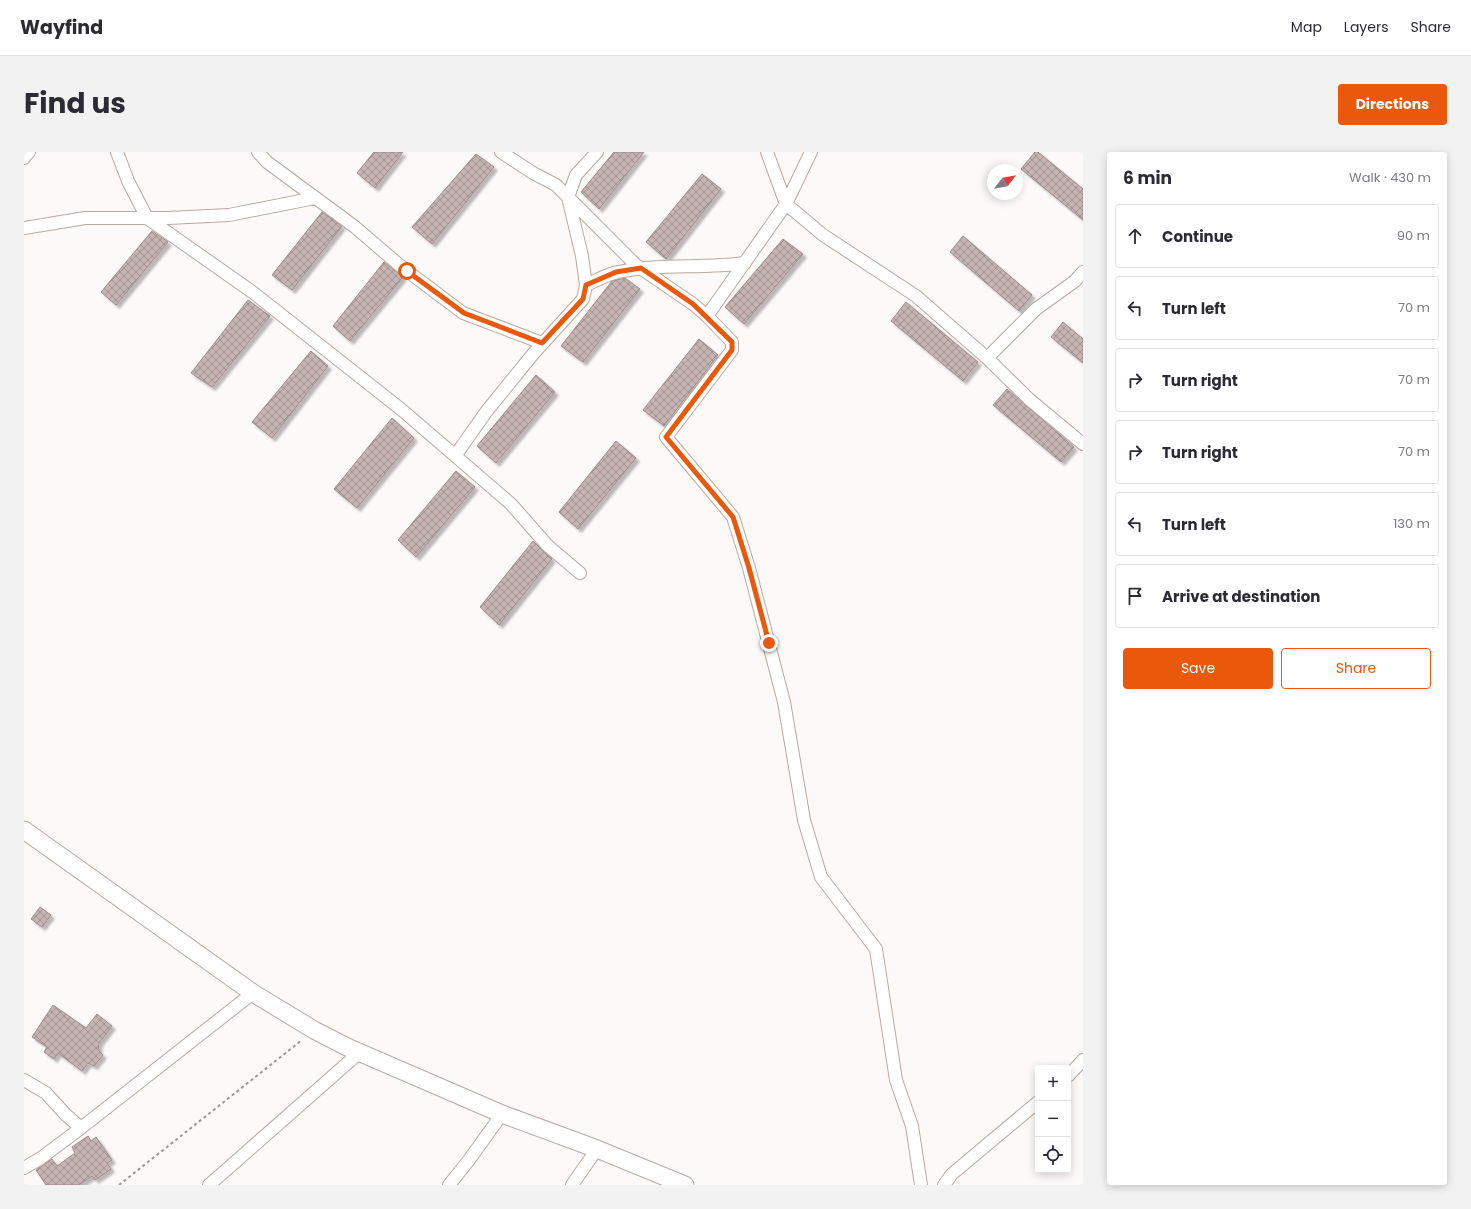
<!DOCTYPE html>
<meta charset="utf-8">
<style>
body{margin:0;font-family:Poppins,sans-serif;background:#f2f2f3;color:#2b2b33}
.controls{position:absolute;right:12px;bottom:12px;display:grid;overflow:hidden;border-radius:4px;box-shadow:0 2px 10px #0003}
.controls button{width:36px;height:36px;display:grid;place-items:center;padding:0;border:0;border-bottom:1px solid #e1e1e2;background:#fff;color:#2b2b33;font:20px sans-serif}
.compass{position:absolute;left:963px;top:12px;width:36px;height:36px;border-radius:50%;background:#fff;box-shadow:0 2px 10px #0003;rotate:59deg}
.stop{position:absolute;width:12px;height:12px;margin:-9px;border:3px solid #ea580c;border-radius:50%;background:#fff}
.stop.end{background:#ea580c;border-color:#fff;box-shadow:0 1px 4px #0008}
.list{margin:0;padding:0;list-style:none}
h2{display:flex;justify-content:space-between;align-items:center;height:52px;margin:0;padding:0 16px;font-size:17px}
h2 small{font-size:13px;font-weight:400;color:#7c7c81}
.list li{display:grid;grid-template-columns:26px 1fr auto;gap:12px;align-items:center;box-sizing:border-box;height:64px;margin:0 8px 8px;padding:0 8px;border:1px solid #e1e1e2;border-radius:4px}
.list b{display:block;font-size:15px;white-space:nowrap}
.list em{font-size:13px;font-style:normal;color:#7c7c81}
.actions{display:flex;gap:8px;padding:12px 16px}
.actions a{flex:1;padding:9px 0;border:1px solid #ea580c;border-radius:4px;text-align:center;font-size:14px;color:#ea580c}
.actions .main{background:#ea580c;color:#fff}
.icon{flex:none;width:22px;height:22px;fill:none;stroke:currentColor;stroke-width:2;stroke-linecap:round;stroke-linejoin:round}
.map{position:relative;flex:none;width:1059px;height:1033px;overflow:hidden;border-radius:4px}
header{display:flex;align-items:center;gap:24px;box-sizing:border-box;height:56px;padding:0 20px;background:#fff;border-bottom:1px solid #e1e1e2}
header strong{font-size:19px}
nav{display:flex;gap:22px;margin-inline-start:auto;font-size:14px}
.intro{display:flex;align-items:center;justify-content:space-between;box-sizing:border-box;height:96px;padding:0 24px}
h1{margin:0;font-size:28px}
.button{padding:10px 18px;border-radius:4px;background:#ea580c;color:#fff;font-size:14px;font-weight:700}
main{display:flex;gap:24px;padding:0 24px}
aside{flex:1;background:#fff;border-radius:4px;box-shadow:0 2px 10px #0003}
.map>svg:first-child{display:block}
.building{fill:url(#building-cross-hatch);stroke:#9c8b8a;filter:url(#shadow)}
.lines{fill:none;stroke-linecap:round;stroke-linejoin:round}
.street-casing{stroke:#b8a9a1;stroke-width:14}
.secondary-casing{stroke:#b8a9a1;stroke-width:19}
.path{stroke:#9c9795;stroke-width:2;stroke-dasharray:3 3;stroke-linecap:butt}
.street{stroke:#fff;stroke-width:12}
.secondary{stroke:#fff;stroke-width:17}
.route{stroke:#ea580c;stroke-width:5}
</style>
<header>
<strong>Wayfind</strong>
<nav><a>Map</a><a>Layers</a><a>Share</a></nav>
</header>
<div class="intro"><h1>Find us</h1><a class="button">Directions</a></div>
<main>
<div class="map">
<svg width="1059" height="1033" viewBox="0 0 1059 1033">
<defs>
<pattern id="building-cross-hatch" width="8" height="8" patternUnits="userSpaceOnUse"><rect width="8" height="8" fill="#c6b4b4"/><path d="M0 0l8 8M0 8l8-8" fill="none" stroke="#a19292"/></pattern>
<filter id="shadow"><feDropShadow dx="3.5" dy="3.5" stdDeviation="1" flood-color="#0004"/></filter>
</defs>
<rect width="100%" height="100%" fill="#fdf9f8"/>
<path class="building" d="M350 0H379L351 36 333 21Z
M590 0H620L575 57 557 40Z
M1011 0H1014L1059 37V68L997 17Z
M452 2 470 15 408 92 388 75Z
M678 22 697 37 642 107 622 90Z
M298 60 318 74 268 138 248 123Z
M128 79 144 90 92 153 77 140Z
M939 84 1008 143 995 159 926 100Z
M759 87 779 102 720 172 701 155Z
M360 110 379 125 326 189 309 174Z
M601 126 616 137 559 210 537 194 588 129Z
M224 148 246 164 188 235 167 221Z
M882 150 954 210 939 229 867 169Z
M1039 170 1059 187V211L1027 185Z
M675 187 694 203 640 274 619 258Z
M287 199 304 214 248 286 228 270Z
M512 223 531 240 472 311 453 294Z
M983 237 1050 295 1037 310 969 253Z
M368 266 390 286 333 356 310 337Z
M592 289 612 306 554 377 535 360Z
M432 319 451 335 392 405 374 388Z
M509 389 528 407 475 473 456 455Z
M16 755 27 763 18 775 7 767Z
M29 853 62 876 73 862 88 874 75 891 74 898 79 903 70 914 64 911 58 919 34 901 30 907 20 900 23 895 8 885Z
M64 984 67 989 72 985 88 1008 83 1011 87 1017 71 1028 68 1024 55 1033H22L12 1018 28 1007 33 1014 51 1001 48 995Z"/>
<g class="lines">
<defs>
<path id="street" d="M93 0 104 29 123 66 227 139 378 258 487 352 524 394 556 421
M234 0 243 10 331 75 374 112 439 161 518 191
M477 0 509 21 532 33 612 113 669 152 683 164
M743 0 762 52 799 83 892 144 963 206 1006 248 1059 292
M787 0 762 52 683 164 708 190V198L642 285 709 365 725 416 760 550 780 668 797 725 852 797 872 928 888 974 897 1033
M0 6 5 0
M0 76 61 66H144L205 63 291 46
M562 133C572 129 583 122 594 120 635 111 679 117 721 111
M963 206 1012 157 1051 129 1059 120
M431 304 462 260 509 202 559 147 562 133 558 104 544 45 552 23 573 0
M1044 924 1059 908
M0 928 22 941 41 962 57 976
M0 1016 17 1006 57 976 229 841
M185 1033 335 901
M425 1033 445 1008 478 962
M548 1033 573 997
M920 1033 928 1022 1014 950"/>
<path id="secondary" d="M0 678 229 841 290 878 323 895 478 962 573 997 661 1033"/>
</defs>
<use href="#street" class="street-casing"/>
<use href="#secondary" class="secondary-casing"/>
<path class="path" d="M95 1033 278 888"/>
<use href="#street" class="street"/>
<use href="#secondary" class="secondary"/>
</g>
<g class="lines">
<path class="route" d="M383 119 440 161 518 191 559 147 562 133 592 120 617 116 669 152 708 190V198L642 285 709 365 725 416 745 491"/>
</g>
</svg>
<div class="controls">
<button>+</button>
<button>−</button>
<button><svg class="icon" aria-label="locate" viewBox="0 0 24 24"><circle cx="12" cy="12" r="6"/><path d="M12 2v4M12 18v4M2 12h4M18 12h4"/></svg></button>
</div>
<svg class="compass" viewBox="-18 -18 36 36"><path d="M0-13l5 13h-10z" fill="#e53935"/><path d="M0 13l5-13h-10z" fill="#7c7c81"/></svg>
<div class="stop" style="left:383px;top:119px"></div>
<div class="stop end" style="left:745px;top:491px"></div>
</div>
<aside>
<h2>6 min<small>Walk · 430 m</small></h2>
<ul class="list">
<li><svg class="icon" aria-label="ahead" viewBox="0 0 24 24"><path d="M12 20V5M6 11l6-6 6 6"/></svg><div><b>Continue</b></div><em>90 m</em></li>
<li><svg class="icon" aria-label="left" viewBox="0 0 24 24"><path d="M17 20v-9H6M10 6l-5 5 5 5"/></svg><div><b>Turn left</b></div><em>70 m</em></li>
<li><svg class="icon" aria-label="right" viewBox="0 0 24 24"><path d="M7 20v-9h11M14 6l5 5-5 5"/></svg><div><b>Turn right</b></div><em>70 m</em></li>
<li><svg class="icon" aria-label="right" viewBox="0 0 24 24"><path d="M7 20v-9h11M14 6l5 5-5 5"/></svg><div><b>Turn right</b></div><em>70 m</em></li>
<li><svg class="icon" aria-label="left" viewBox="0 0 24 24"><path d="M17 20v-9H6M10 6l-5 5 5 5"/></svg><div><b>Turn left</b></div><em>130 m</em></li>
<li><svg class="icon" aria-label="arrive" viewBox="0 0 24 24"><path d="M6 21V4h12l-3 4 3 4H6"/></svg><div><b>Arrive at destination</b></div></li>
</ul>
<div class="actions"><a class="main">Save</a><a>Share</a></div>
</aside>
</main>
